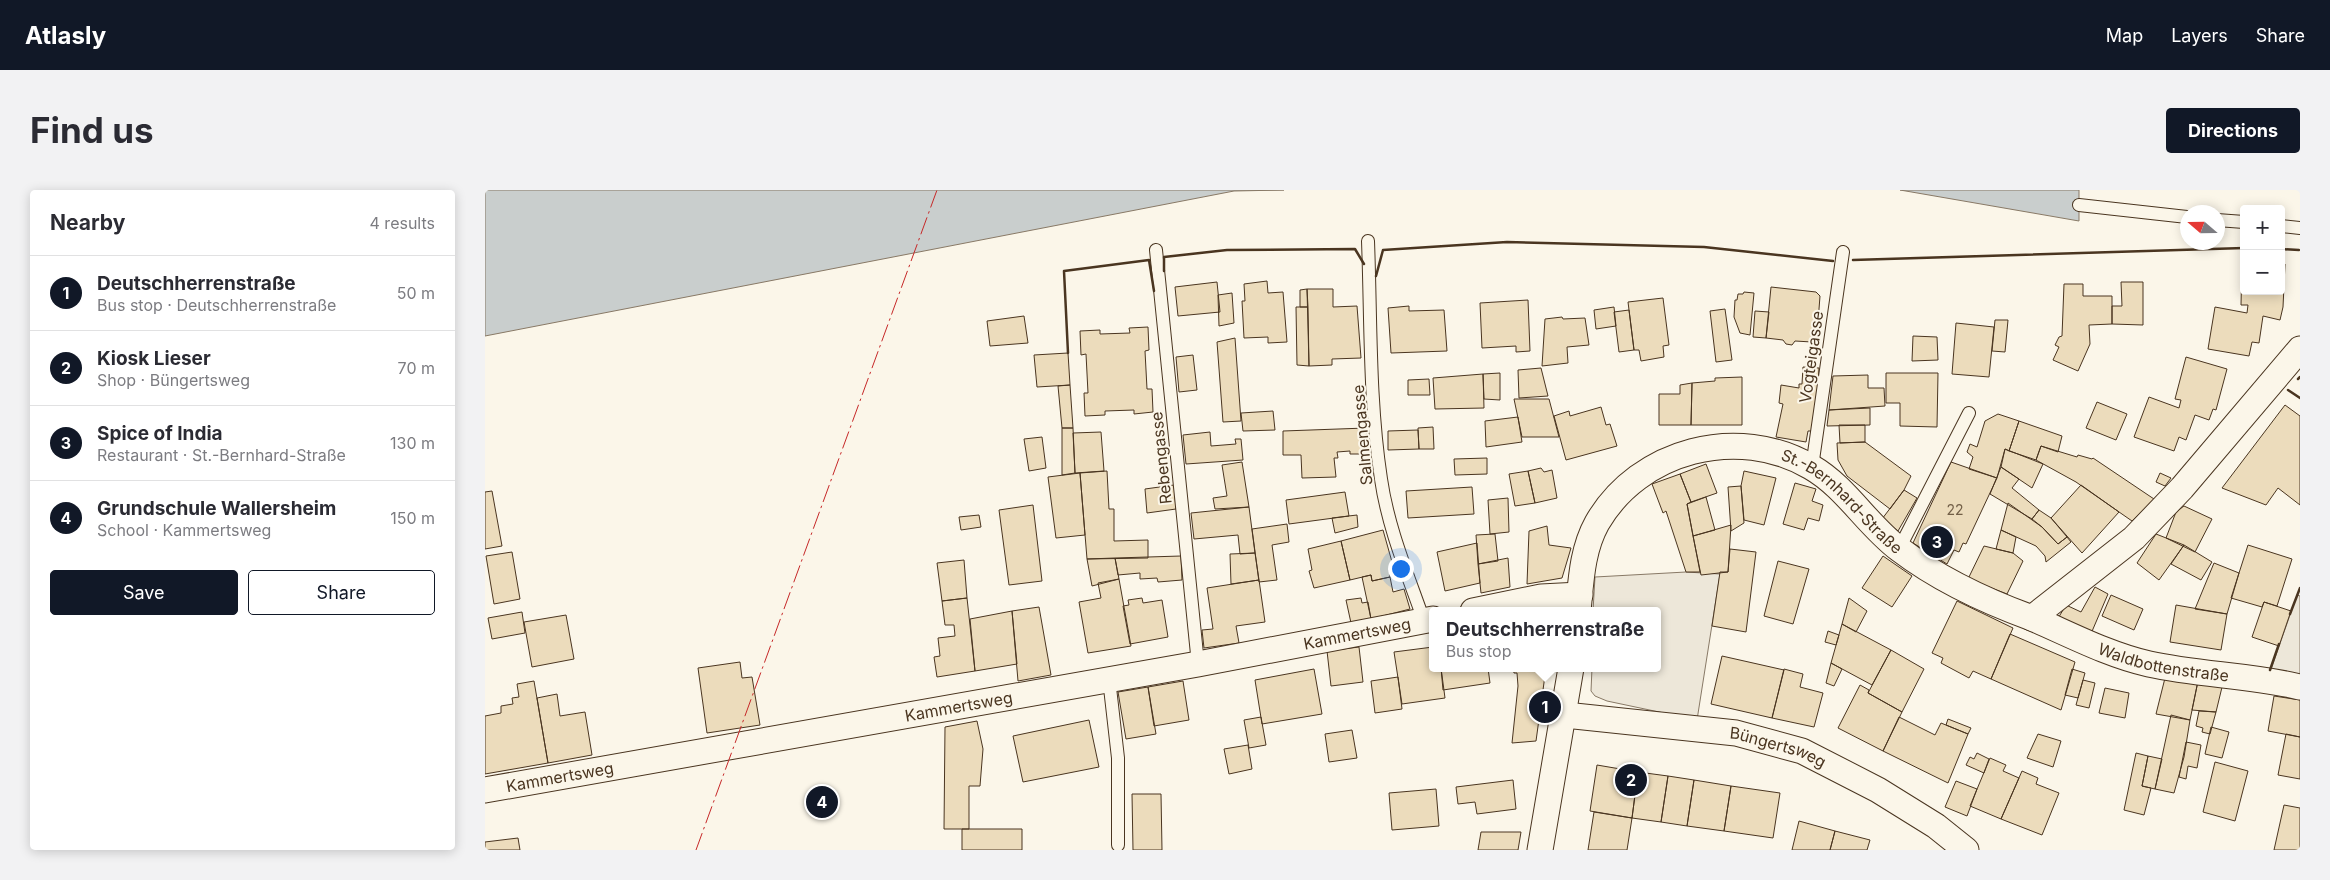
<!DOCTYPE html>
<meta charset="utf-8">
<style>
body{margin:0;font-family:Inter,sans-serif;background:#f2f2f3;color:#2b2b33}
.controls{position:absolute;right:15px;top:15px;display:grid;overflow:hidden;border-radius:5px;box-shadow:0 2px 12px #0003}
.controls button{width:45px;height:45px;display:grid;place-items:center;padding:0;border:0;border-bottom:1px solid #e1e1e2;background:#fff;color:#2b2b33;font:25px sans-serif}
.compass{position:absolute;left:1695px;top:15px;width:45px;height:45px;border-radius:50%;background:#fff;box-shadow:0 2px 12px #0003;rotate:290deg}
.you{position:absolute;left:915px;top:378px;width:18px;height:18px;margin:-12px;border:4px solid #fff;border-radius:50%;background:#1a73e8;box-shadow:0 0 0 8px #1a73e833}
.badge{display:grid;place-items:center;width:32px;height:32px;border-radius:50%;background:#111827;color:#fff;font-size:16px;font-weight:700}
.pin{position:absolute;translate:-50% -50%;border:2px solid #fff;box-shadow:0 1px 5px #0006}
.popup{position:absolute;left:944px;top:417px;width:232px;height:65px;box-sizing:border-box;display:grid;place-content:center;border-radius:5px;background:#fff;filter:drop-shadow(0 1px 4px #0005);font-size:16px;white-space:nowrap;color:#7c7c81}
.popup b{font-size:19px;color:#2b2b33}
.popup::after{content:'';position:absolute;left:50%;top:100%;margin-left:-10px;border:10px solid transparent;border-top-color:#fff}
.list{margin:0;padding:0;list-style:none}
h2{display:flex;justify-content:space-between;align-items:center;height:65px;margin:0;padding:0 20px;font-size:21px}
h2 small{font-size:16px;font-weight:400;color:#7c7c81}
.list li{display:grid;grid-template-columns:32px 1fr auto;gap:15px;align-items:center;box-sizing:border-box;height:75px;padding:0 20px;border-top:1px solid #e1e1e2}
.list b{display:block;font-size:19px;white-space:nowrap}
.list p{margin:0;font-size:16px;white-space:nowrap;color:#7c7c81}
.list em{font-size:16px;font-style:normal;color:#7c7c81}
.actions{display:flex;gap:10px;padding:15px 20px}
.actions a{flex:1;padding:11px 0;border:1px solid #111827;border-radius:5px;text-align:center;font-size:18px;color:#111827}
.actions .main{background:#111827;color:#fff}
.map{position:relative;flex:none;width:1815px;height:660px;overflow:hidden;border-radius:5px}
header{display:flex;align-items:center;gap:30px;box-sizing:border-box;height:70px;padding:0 25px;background:#111827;color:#fff}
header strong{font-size:24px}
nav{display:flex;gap:28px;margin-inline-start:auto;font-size:18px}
.intro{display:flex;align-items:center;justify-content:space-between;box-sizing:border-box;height:120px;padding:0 30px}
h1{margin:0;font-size:35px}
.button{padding:12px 22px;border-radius:5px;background:#111827;color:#fff;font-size:18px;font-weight:700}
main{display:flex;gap:30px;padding:0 30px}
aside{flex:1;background:#fff;border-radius:5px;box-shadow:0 2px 12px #0003}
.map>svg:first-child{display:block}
.parking{fill:#ede7d9;stroke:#887966}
.water{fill:#c9cecd;stroke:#887966}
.building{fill:#ecdcbc;stroke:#4a3520}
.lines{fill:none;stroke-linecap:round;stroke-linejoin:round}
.service-casing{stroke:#4a3520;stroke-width:14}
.minor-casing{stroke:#4a3520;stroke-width:27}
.service{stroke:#fbf6e9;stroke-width:12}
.minor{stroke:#fbf6e9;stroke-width:25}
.wall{stroke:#4a3520;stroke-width:2.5}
.power{stroke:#c62828;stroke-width:1;stroke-dasharray:18 4 2.5 4;stroke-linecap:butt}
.labels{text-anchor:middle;stroke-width:4;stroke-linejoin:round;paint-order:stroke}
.number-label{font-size:14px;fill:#725f47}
.street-label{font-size:16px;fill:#4a3520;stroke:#fbf6e9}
</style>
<header>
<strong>Atlasly</strong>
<nav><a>Map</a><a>Layers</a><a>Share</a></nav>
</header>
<div class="intro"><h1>Find us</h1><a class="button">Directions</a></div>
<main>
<aside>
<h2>Nearby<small>4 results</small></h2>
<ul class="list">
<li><span class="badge">1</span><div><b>Deutschherrenstraße</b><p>Bus stop · Deutschherrenstraße</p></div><em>50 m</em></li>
<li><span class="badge">2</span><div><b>Kiosk Lieser</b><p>Shop · Büngertsweg</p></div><em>70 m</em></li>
<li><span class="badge">3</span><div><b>Spice of India</b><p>Restaurant · St.-Bernhard-Straße</p></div><em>130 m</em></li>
<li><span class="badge">4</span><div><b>Grundschule Wallersheim</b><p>School · Kammertsweg</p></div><em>150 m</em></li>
</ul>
<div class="actions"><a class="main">Save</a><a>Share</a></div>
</aside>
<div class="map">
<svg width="1815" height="660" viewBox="0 0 1815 660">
<rect width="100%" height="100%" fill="#fbf6e9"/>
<path class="parking" d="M1201 382 1235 384 1212 530 1122 511 1110 506 1106 501 1107 478H1172V421H1108L1110 387Z
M1812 405 1815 406V488L1785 482Z"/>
<path class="water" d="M0 0H799L749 1 0 146Z
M1415 0H1594V31Z"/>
<path class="building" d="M1757 72 1759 101H1796V74H1800L1798 117 1795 130 1778 126 1774 153 1767 152 1764 166 1723 159 1730 117 1762 123 1763 115H1756Z
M782 91 783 103 798 102 802 152 783 153V147L759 148 757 111H760L759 94Z
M732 92 735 122 693 126 690 97Z
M1636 92H1658V135L1627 134V116H1637Z
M1579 94H1598V106H1627V134L1604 135 1605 154 1593 181 1568 170 1574 157 1570 155 1574 147 1577 146Z
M1286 97 1331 102 1335 106 1333 132H1330L1327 152 1310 151 1307 155 1301 154 1298 150 1281 148Z
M822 99H848V117L872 116 876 168 847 169V175L824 176Z
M822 99 823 117H815V100Z
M1259 102 1269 103 1265 145 1255 143 1249 127 1250 110H1252L1253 104H1258Z
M747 103 749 133 734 136 733 105Z
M1178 108 1184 155 1178 156 1179 167 1156 171 1154 160H1149L1143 112Z
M1043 110 1045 161 1031 162V156L997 158 995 113Z
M924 116V121L959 120 962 161 906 163 903 118Z
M811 117H823L824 176 812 175Z
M1129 117 1131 136 1111 139 1109 120Z
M1240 119 1247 170 1231 172 1225 121Z
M1144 120 1149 160 1134 162 1129 122Z
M1270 121 1284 122 1281 148 1268 147Z
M539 126 543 153 505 156 502 131Z
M1077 127 1078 129 1100 128 1104 155 1082 157 1083 173 1057 176 1060 129Z
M1510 130H1523L1520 162 1507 161Z
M1471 133 1509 137 1504 187 1467 184Z
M663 137 664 160 660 161 662 199H667L668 222 649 224V220L620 221V225L600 226 599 203H603L601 164 596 165 595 141 615 140V144L645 143 644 138Z
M1428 146 1452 147 1453 170 1427 171Z
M750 148 756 231 738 232 732 152Z
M583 163 585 195 552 197 549 165Z
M708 165 712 200 694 202 691 167Z
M1701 167 1742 179 1731 220 1728 219 1724 230 1710 225 1701 250 1694 247 1689 261 1649 247 1664 207 1694 218 1696 210 1690 209Z
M1318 177 1334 178 1332 221 1328 241H1323L1321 252 1291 247 1298 214 1294 213 1296 195 1314 198V194H1317Z
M1056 178 1063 206 1034 208 1033 180Z
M1015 183V210L999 209 998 184Z
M1401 183H1453L1452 237 1415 236V213H1401Z
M998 184 999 218 950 219 948 188Z
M1383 185V198H1399L1400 216 1344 220 1348 186Z
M1257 187V235H1206L1207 193 1230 191V188Z
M944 189 945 205H923V190Z
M1207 193 1206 235H1174V204H1195V195Z
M585 195 588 238H577L573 196Z
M1029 209H1064L1074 247H1037Z
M1612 212 1642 224 1631 250 1601 238Z
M1800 215 1815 226V315L1793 298 1781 315 1737 298Z
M1116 217 1121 235 1125 234 1132 256 1081 270 1069 226 1084 221 1085 226Z
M1385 218V235L1342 236 1344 220Z
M788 221 790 240 758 241 756 223Z
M1513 224 1534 231 1524 261 1520 259 1512 288 1484 279 1488 267 1482 262 1485 254 1492 257 1500 231Z
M1033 227 1037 252 1001 257 1000 231Z
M1534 231 1577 246 1573 262 1556 256 1551 270 1524 261Z
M1354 235H1380V252L1355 253Z
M948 237 949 259H934L933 238Z
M577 238H588L590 283 577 285Z
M881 238 882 264H865V261L852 262 853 268H849L851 287 817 288 816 265H798V241Z
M933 240 934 259 903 260V241Z
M616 242 619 281 590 283 588 243Z
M725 242 726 256 751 254 750 249H756L758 270 701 274 698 245Z
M557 247 561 278 544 281 539 249Z
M1380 252 1426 286 1419 300 1405 319 1362 286 1353 270 1352 253Z
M1556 256 1592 267 1593 265 1607 269 1608 268 1669 309 1647 331 1591 292 1551 270Z
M1520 259 1558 274 1547 298 1516 277Z
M1002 268V284L970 285 969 269Z
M757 272 764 317 730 319 728 308 742 306 737 275Z
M1466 272 1512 288 1481 354 1478 353 1474 362 1469 360 1462 374 1428 353Z
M1221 274 1232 303 1206 312 1195 284Z
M1516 277 1534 289 1527 298 1554 320 1547 329 1505 304Z
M1056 278 1059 282 1067 280 1072 308 1050 313 1043 281Z
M622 281 624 319H629V351L663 350V368L602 369 595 283Z
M1043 281 1050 313 1030 316 1024 284Z
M1259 281 1291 288 1279 335 1259 330 1256 296Z
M595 283 600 345 571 348 563 287Z
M1675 283 1686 288 1680 296 1671 292Z
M1195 284 1206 312 1202 314 1215 382H1201L1181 321 1178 323 1167 294Z
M1310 293 1331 299 1327 311 1338 315 1334 331 1323 328 1319 340 1298 334Z
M689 295 691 319 662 323 660 299Z
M1596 295 1634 322 1597 363 1566 328Z
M1256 296 1259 333 1246 341 1243 297Z
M987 297 989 324 923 328 921 301Z
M1419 300 1432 308 1413 341 1397 329Z
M7 301 17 356 0 359V302Z
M860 302 864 326 804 334 801 310Z
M1221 307 1230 340 1208 346 1202 314Z
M1023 308 1024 342 1005 344 1003 310Z
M1523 313 1557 337 1573 354 1582 347 1586 352 1561 372 1560 366 1551 356 1516 340Z
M548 315 557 391 524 395 514 320Z
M1699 316 1727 329 1710 362 1681 348 1691 322Z
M764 317 770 363 755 364 753 345 709 349 706 323Z
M1554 320 1566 328 1582 347 1573 354 1557 337 1547 329Z
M494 325 496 337 476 340 474 327Z
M872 325 873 337 850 343 847 328Z
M802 334 804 352 787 355 792 390 774 392 767 339Z
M1246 335 1243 382 1216 385 1208 346Z
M1062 336 1064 355 1086 358 1077 388 1042 394 1044 341Z
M898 340 909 379 904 380 905 387 887 391 886 385 865 390 856 351Z
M1516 340 1531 347 1528 363 1511 359Z
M1010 344 1013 371 993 374 991 345Z
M1671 344 1699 355 1674 390 1652 373Z
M856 351 865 390 829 398 824 381 827 380 823 359Z
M992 353 995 393 960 401 952 362Z
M1699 355 1727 372 1716 390 1686 374Z
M1763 355 1807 369 1792 416 1779 412 1777 417 1746 408Z
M1499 356 1528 363 1538 371 1522 404 1483 389Z
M1245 359 1271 362 1261 442 1227 436 1235 382H1243Z
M27 362 35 409 9 414 1 366Z
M770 363 774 390 746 394 745 364Z
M696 366 697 390 673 392 672 388 655 389V383L633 385 630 368Z
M1398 366 1427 386 1407 417 1377 398Z
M630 368 634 389 607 396 602 369Z
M1023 368 1025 397 996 403 993 374Z
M479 370 482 408 457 411 452 373Z
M1293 371 1324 379 1308 434 1279 426Z
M1729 373 1754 383 1742 424 1710 419Z
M886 385 887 391 905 387 908 402 919 399 925 419 886 429 877 387Z
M634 389 646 456 603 463 594 412 616 408 613 393Z
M774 390 780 432 751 436 754 453 719 458 717 440 728 439 722 398Z
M1610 397 1623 404 1605 446 1572 430 1581 415 1596 422Z
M1626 405 1658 419 1649 440 1617 426Z
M482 408 490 481 452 487 449 467 455 466 453 448 470 446 469 435H460L457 411Z
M657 408 658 413 677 410 683 447 645 454 638 416 644 415 643 410Z
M876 408 877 413 883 412 886 429 866 433 861 410Z
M1364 408 1382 421 1371 442 1357 434Z
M1472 411 1528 438 1506 489 1488 481 1484 488 1456 473 1458 468 1447 463Z
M1779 412 1806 421 1794 456 1767 447Z
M1691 415 1742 424 1736 460 1685 452Z
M554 417 566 485 533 491 527 421Z
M527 421 532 474 490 481 485 429Z
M37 422 40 443 7 449 3 428Z
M81 425 89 469 47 477 39 432Z
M1357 434 1406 460 1387 495 1346 473Z
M1343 441 1354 445 1351 455 1340 452Z
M1525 444 1590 472 1576 520 1506 489Z
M874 457 878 492 846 496 842 461Z
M948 457V478H956L960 508 917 514 909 462Z
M1406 460 1439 479 1417 522 1383 503Z
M1237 466 1299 480 1287 528 1226 514Z
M255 472 257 488 267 487 275 535 222 543 213 478Z
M1346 473 1357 479 1349 496 1341 493Z
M956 478H1003L1005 493 958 500Z
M1028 478H1061L1051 551 1027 553 1033 496 1032 483H1029Z
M829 479 837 524 777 534 770 490Z
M1299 479 1318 484 1315 497 1338 503 1329 537 1287 528Z
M1587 479 1600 483 1593 508 1580 505Z
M913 487 917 519 890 523 886 491Z
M1680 488 1713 491 1705 530 1671 524Z
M1598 490 1610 493 1604 518 1591 515Z
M49 491 63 573 0 584V526L16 523V516L28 514 27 508 34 507 32 494Z
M698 491 704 530 669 536 663 497Z
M1713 491 1738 493 1731 522 1707 520Z
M1375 495 1384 500 1383 503 1417 522 1398 561 1353 538Z
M663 497 671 544 641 549 633 502Z
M1620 498 1644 503 1640 528 1614 523Z
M72 504 75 526 100 522 107 565 63 573 52 508Z
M1789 506 1815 510V547L1783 541Z
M1714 521 1731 522 1725 544 1717 542 1718 538 1711 536Z
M1686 525 1705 530 1699 567 1689 603 1670 599Z
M776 527 781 555 764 558 759 530Z
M1414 527 1450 545 1456 533 1483 544 1463 593 1398 561Z
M1463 529 1486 538 1483 544 1461 535Z
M604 530 614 577 538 592 528 546Z
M492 531 498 559 495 596H484V639H459L460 537Z
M1726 537 1744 542 1737 568 1720 564Z
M867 540 872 568 844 572 840 544Z
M1553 544 1576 551 1568 577 1542 568Z
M1801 544 1815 547V589L1793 585Z
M1701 552 1716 555 1712 578 1703 576 1701 589 1694 587Z
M763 555 767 579 744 584 739 559Z
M1492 563 1504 569 1499 583 1481 575 1485 567 1489 569Z
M1651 563 1663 566 1657 596 1666 598 1659 625 1639 620Z
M1663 566 1677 569 1670 599 1657 596Z
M1505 568 1521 575 1518 581 1534 588 1516 629 1485 616Z
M1730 572 1763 581 1750 631 1718 622Z
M1112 575 1153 582 1147 628 1105 621Z
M1537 581 1553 588 1551 594 1574 603 1557 645 1516 629Z
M1153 582 1183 586 1176 632 1147 628Z
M1183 586 1209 590 1202 636 1176 632Z
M1028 590 1031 619 992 624 990 612 973 614 971 597Z
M1209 590 1246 596 1239 641 1202 636Z
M1471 591 1492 599 1482 626 1460 617Z
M1246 596 1295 603 1288 648 1239 641Z
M951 599 954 636 907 640 904 603Z
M647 604H676L677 660H648Z
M1799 615 1815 618V660H1789Z
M1109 622 1147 628 1142 660H1103Z
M1314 631 1350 641 1345 660H1307Z
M477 639H537V660H477Z
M1350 641 1385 650 1382 660H1345Z
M996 642H1036L1033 660H993Z
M33 648 35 660H0V652Z"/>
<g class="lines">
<defs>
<path id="service" d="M1594 15 1702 27
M1732 30 1759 32
M1796 36 1815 38
M883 51C886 130 884 211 896 289 903 338 923 385 939 431
M671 60 713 474
M1327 277 1358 62
M1414 359 1484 223
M624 489 633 568V655"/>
<g id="minor">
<path d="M988 421 1056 407 1095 405"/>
<path id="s1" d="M1093 421C1096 391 1097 360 1112 333 1154 260 1253 234 1326 277 1361 297 1382 335 1414 359 1452 388 1503 412 1547 428L1649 348 1697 298 1815 159"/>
<path id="s2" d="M1547 428C1586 445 1624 465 1664 474 1714 485 1766 485 1815 497"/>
<path id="s3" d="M1080 525 1251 543 1317 561 1393 600 1451 636 1481 660"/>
<path id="s4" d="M0 600 713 474 948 429"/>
<path d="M1055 660 1086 478"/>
</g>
</defs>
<use href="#service" class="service-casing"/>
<use href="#minor" class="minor-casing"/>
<use href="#service" class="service"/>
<use href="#minor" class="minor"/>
<path class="wall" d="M1796 59 1814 60
M1368 70 1759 58
M679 81V67L742 60 870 59 879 74
M891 86 898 60 1022 52 1219 57 1348 71
M583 163 579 81 664 70 669 101
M1813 189 1815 187
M1803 200 1815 208
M1805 424 1815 398
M1785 480 1794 454"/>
<path class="power" d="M211 660 452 0"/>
</g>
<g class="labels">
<g class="number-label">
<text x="1470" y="325">22</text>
</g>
<g class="street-label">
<text transform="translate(1326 167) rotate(-82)" y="6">Vogteigasse</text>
<text transform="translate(877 245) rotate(-95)" y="6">Salmengasse</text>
<text transform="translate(676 268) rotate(-96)" y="6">Rebengasse</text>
<text dy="6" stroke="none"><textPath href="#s1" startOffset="381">St.-Bernhard-Straße</textPath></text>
<text dy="6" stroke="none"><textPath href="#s4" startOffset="886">Kammertsweg</textPath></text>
<text dy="6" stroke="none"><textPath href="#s2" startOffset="140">Waldbottenstraße</textPath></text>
<text dy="6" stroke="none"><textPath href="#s4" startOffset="481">Kammertsweg</textPath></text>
<text dy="6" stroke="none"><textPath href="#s3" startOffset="216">Büngertsweg</textPath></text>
<text dy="6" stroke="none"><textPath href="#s4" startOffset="76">Kammertsweg</textPath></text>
</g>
</g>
</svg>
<div class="controls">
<button>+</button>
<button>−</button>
</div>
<svg class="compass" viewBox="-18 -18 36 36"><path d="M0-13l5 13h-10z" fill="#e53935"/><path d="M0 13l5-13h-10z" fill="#7c7c81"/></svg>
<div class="you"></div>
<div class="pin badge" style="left:1060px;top:517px">1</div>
<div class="popup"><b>Deutschherrenstraße</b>Bus stop</div>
<div class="pin badge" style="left:1146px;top:590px">2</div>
<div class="pin badge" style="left:1452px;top:352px">3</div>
<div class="pin badge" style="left:337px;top:612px">4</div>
</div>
</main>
